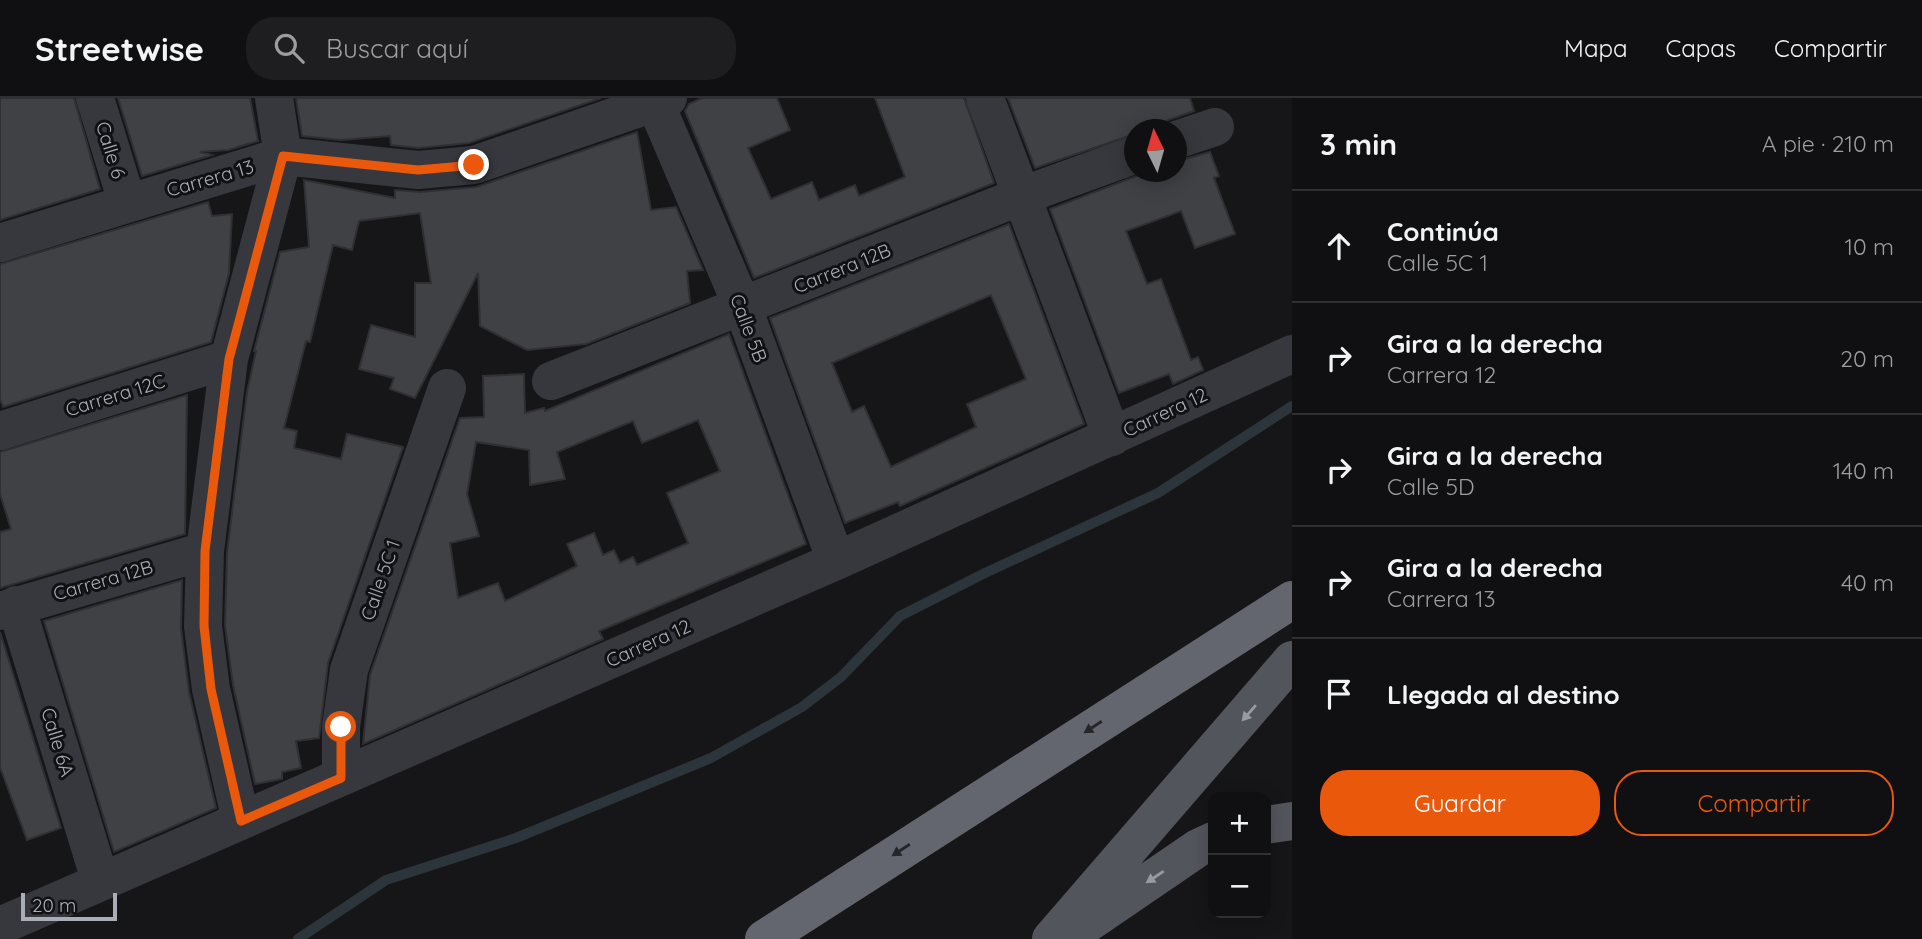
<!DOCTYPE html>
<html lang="es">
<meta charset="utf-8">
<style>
body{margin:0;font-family:Quicksand,sans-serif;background:#1e1e20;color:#f1f3f6}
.controls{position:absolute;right:21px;bottom:21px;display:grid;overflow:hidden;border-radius:14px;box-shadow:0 4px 18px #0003}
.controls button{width:63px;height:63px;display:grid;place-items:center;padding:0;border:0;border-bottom:2px solid #303032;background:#101012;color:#f1f3f6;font:35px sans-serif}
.compass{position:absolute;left:1124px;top:21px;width:63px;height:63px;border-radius:50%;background:#101012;box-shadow:0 4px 18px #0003;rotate:355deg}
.scale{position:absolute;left:21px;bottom:18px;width:96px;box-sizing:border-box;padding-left:7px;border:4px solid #a8adb8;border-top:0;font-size:19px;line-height:24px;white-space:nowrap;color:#a8adb8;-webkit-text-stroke:5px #111113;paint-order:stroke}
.stop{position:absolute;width:21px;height:21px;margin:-16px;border:5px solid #ea580c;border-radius:50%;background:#fff}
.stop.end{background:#ea580c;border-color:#fff;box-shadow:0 2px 7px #0008}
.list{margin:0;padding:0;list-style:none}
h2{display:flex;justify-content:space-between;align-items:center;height:91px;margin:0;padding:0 28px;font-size:30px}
h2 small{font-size:23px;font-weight:400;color:#9c9d9f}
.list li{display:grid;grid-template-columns:46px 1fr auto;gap:21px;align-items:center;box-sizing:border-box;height:112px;padding:0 28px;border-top:2px solid #303032}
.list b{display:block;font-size:26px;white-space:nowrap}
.list p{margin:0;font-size:23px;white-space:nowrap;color:#9c9d9f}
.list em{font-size:23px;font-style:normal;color:#9c9d9f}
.actions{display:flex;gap:14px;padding:21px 28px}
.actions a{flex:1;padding:16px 0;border:2px solid #ea580c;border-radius:28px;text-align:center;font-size:24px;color:#ea580c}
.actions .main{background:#ea580c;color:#fff}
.icon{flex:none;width:38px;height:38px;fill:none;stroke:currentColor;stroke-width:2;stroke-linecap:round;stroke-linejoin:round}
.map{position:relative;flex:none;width:1292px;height:841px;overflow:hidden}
header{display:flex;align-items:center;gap:42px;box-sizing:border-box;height:98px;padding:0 35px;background:#101012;border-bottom:2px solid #303032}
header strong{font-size:33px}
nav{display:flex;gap:38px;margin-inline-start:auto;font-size:24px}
.search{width:490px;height:63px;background:#1e1e20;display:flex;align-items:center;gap:18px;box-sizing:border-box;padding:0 24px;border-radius:28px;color:#9c9d9f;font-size:26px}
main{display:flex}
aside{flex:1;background:#101012}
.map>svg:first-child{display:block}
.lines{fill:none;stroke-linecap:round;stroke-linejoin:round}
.stream{stroke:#2c353c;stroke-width:10}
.building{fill:#404145;stroke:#303034;stroke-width:2;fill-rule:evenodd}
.minor{stroke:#37383d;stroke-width:38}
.major{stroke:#53555c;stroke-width:38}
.highway{stroke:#63666e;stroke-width:38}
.oneway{fill:#979ba6}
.oneway2{fill:#26262a}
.route{stroke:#ea580c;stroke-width:9}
.labels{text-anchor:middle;stroke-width:6;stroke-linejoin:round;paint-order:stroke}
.street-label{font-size:19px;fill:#a8adb8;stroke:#111113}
</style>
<header>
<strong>Streetwise</strong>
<div class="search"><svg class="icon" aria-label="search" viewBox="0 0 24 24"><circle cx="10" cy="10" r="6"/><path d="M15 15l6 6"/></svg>Buscar aquí</div>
<nav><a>Mapa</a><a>Capas</a><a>Compartir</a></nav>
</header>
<main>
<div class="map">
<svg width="1292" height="841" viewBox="0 0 1292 841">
<rect width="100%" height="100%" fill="#161618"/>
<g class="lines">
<path class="stream" d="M298 841 386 782 516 740 711 660 802 609 841 579 900 518 985 475 1158 395 1292 308"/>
</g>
<path class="building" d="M0 0H74L100 91 0 122Z
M118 0H250L258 43 228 52 200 54 212 57 142 78Z
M296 0H601L469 45 418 50 391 47 390 38 341 42 302 38Z
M702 0H777L790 32 748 50 771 101 812 84 819 102 855 87 859 98 905 79 875 0H964L994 85 754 180 685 13 689 6Z
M1008 0H1190L1194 13 1168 22 1158 32H1135V36L1035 70Z
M637 34 651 112 676 109 703 172 687 173 690 205 586 246 527 252 480 228 478 175 415 300 390 291 394 280 359 271 371 227 415 239V185H431L420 115 359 123 352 152 333 147 310 244 306 243 284 330 297 333 294 350 341 361 347 336 403 349 328 565 319 640 296 643 301 670 282 674V681L255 686 233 587 225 527 227 455 247 294 256 253H254L280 154 309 149 304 82 395 100V92L420 94 476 89Z
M1210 54 1219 78 1214 80 1235 136 1195 150 1181 113 1126 133 1147 186 1161 181 1191 262 1198 259 1203 272 1173 286 1169 276 1119 295 1050 111 1147 74H1177V63Z
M208 104 212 118 232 116 229 175 211 244 3 309 0 301V166Z
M1009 126 1084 326 900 408 898 404 845 425 770 220ZM991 197 1026 281 967 306 976 329 891 369 864 308 852 314 832 265Z
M729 236 806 446 599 533 603 541 363 646 370 577 460 320 484 319 483 278 524 276 525 315 544 310 545 313ZM698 322 720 373 667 395 688 445 637 467 633 459 620 465 614 452 603 457 594 435 567 446 577 468 505 503 498 485 458 500 450 445 479 438 467 396 476 344 529 352 530 387 565 381 557 354 633 323 642 345Z
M187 297 185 436 0 490V434L11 431 0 396V354Z
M182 482 181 531 189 594 216 710 114 754 44 523Z
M0 534 61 730 27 742 0 669Z"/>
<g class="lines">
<path class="minor" d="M95 0 127 104
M653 0 743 210 836 463
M985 0 1112 339
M1176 42 1215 29
M0 145 283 58 418 72 474 67 668 0
M551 283 1024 97 1134 57
M0 333 229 261
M16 507 100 782
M0 513 205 453
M341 679V629L349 572 447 290
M241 723 211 591 203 528 205 453 229 261 283 58 274 0
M0 828 836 463 1292 256"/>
<path class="major" d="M1266 727 1292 723
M1075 834 1198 750 1213 743
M1051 841 1292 562"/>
<path class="highway" d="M764 841 1292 502"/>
</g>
<defs><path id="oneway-solid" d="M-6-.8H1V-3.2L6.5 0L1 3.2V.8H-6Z" transform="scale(1.75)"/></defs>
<g class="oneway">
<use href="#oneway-solid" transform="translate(1249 615) rotate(131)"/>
<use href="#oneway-solid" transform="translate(1155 779) rotate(146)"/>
</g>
<g class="oneway2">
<use href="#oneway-solid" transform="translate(1093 629) rotate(147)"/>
<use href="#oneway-solid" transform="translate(901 752) rotate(147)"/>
</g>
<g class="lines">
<path class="route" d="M341 629V680L241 723 211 591 204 528 205 453 229 261 283 58 418 72 474 67"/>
</g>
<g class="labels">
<g class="street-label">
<text transform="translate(111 52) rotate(73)" y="7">Calle 6</text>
<text transform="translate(210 80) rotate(-16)" y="7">Carrera 13</text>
<text transform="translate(842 170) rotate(-22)" y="7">Carrera 12B</text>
<text transform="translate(749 230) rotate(69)" y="7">Calle 5B</text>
<text transform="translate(115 297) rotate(-17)" y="7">Carrera 12C</text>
<text transform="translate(1165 314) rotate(-25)" y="7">Carrera 12</text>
<text transform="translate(103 482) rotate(-16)" y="7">Carrera 12B</text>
<text transform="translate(380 482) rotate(-71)" y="7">Calle 5C 1</text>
<text transform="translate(648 545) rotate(-24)" y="7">Carrera 12</text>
<text transform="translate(58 644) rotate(73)" y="7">Calle 6A</text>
</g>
</g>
</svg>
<div class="controls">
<button>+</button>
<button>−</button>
</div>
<svg class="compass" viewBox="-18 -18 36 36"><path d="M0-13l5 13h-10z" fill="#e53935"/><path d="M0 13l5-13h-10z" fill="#9c9d9f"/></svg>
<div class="scale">20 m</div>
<div class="stop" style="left:341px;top:629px"></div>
<div class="stop end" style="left:474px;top:67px"></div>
</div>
<aside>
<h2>3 min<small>A pie · 210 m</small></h2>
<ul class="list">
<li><svg class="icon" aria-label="ahead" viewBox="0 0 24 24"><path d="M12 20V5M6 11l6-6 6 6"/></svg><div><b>Continúa</b><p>Calle 5C 1</p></div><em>10 m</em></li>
<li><svg class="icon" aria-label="right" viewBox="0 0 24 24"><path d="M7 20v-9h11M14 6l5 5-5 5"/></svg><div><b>Gira a la derecha</b><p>Carrera 12</p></div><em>20 m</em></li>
<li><svg class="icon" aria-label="right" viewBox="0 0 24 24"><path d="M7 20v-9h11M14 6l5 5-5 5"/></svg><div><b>Gira a la derecha</b><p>Calle 5D</p></div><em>140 m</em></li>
<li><svg class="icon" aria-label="right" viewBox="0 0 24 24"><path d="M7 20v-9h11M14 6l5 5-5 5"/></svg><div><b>Gira a la derecha</b><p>Carrera 13</p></div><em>40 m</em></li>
<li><svg class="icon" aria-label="arrive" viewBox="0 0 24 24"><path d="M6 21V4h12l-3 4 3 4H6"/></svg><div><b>Llegada al destino</b></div></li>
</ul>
<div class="actions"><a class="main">Guardar</a><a>Compartir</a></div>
</aside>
</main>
